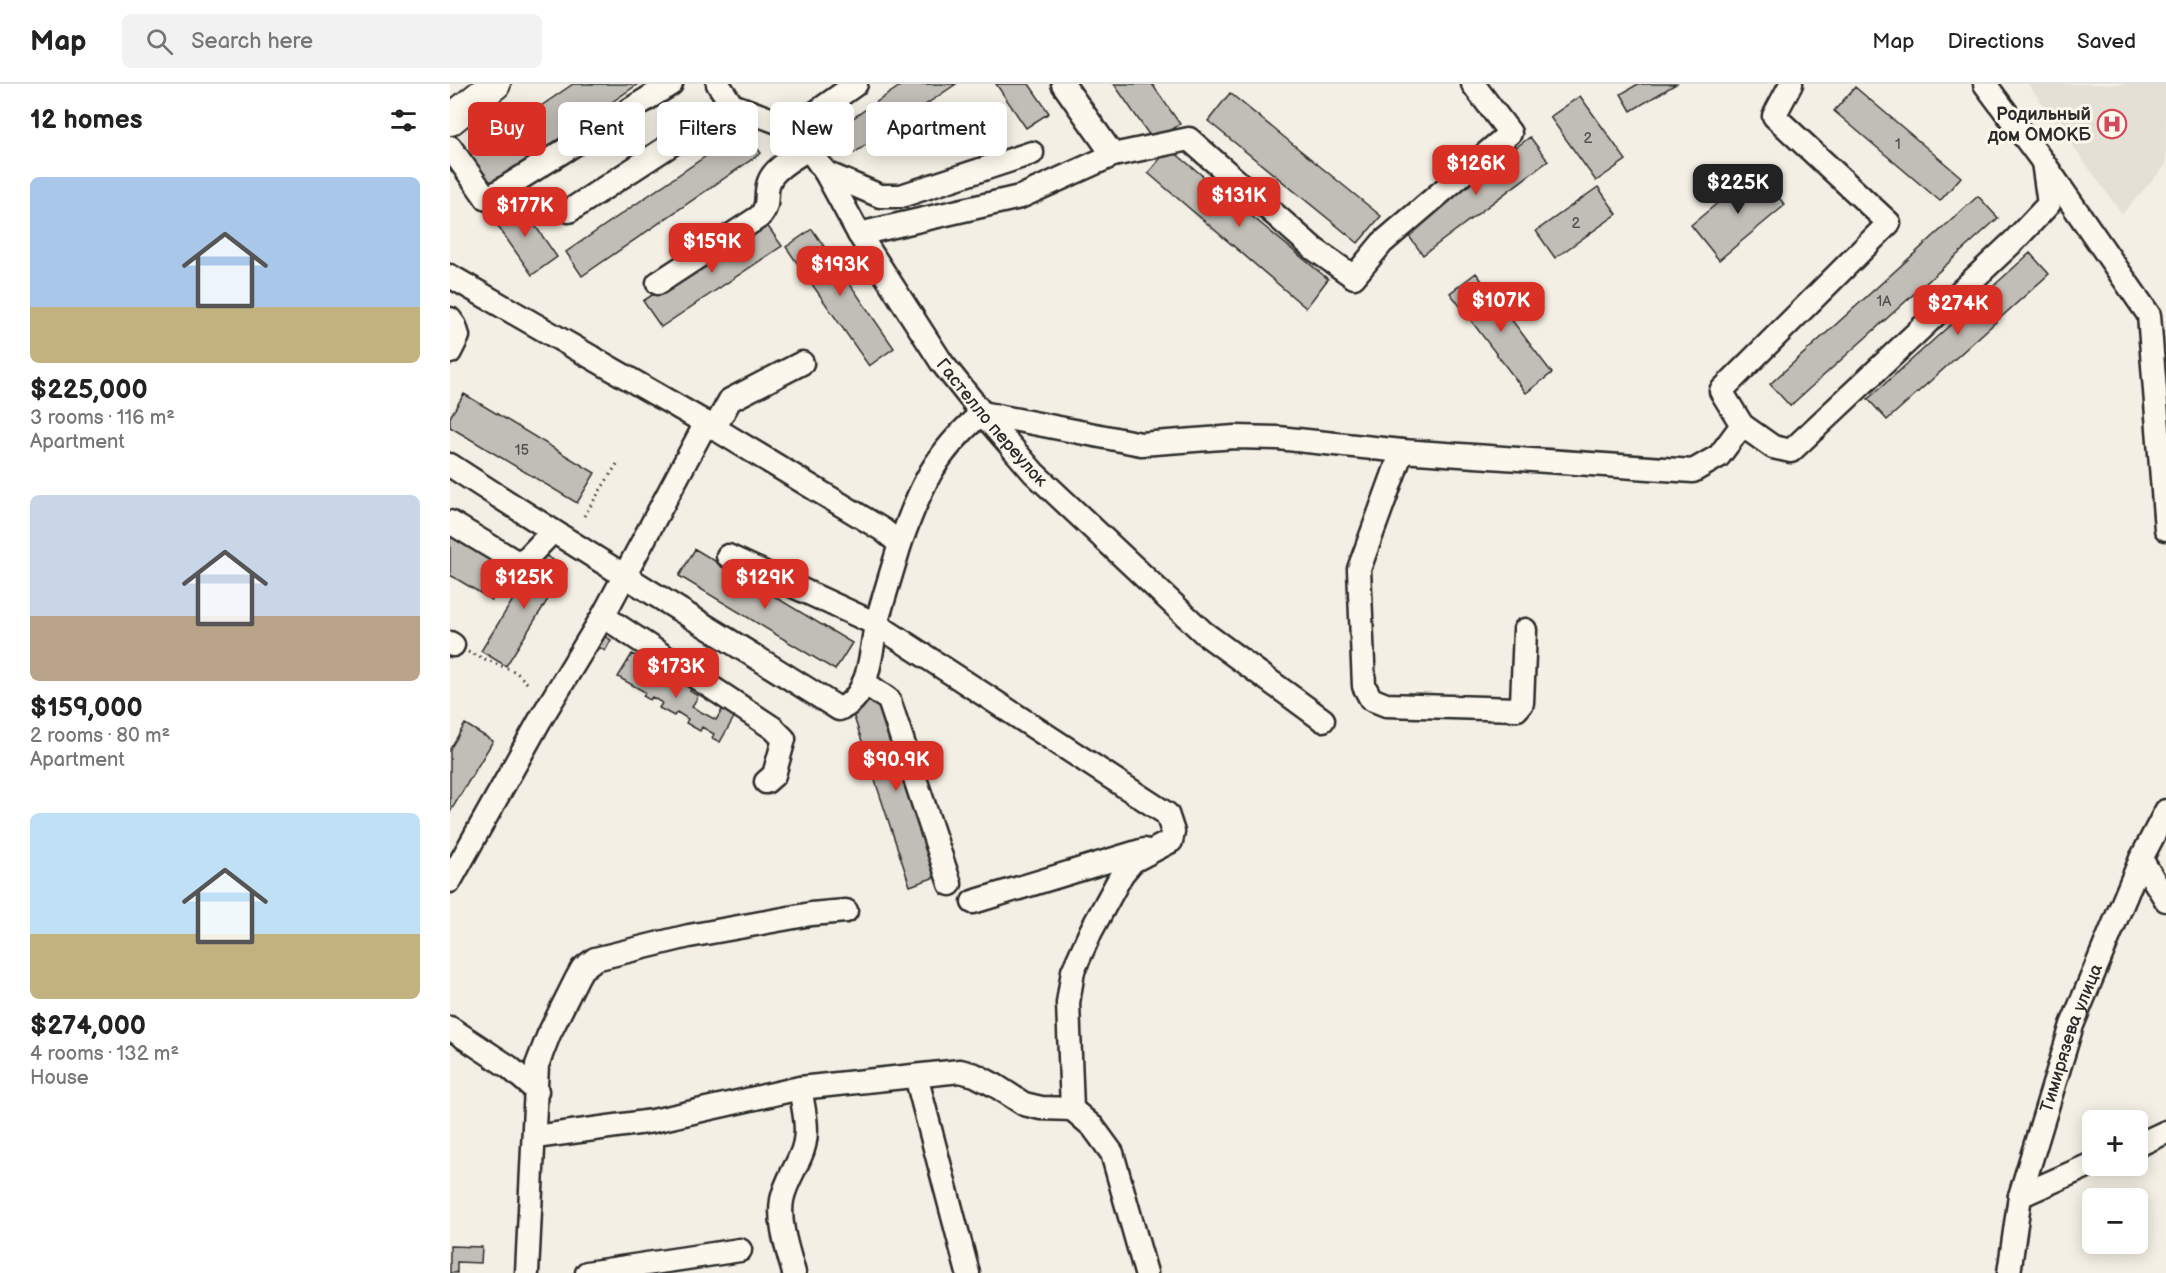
<!DOCTYPE html>
<meta charset="utf-8">
<style>
body{margin:0;font-family:"Balsamiq Sans",sans-serif;background:#f2f2f2;color:#222;height:100vh;display:flex;flex-direction:column;font-size:22px;white-space:nowrap}
*{box-sizing:border-box;margin:0}
p{font-size:20px;color:#767676}
.icon{flex:none;width:33px;height:33px;fill:none;stroke:currentColor;stroke-width:2;stroke-linecap:round;stroke-linejoin:round}
.map{position:relative;flex:1;overflow:hidden}
.drawer{display:flex;flex-direction:column;background:#fff;width:450px}
.drawer>*{flex:none}
.banner{position:absolute;left:18px;top:18px;width:570px;height:54px;display:flex;gap:12px}
.tools{position:absolute;left:1632px;top:1026px;display:grid;gap:12px}
.tools a{display:grid;place-items:center;width:66px;height:66px;border-radius:9px;background:#fff;box-shadow:0 3px 15px #0003;font-size:30px}
.price{position:absolute;translate:-50% -51px;padding:0 14px;border-radius:12px;background:#d93025;color:#fff;font-size:20px;line-height:39px;filter:drop-shadow(0 2px 3px #0008)}
.price::after{content:'';position:absolute;left:50%;top:36px;width:18px;height:14px;margin-left:-9px;background:inherit;clip-path:polygon(0 0,100% 0,50% 100%)}
.price.on{background:#222;color:#fff}
ul{padding:0;list-style:none}
li{display:grid;align-content:center;gap:12px;height:318px;padding:0 30px}
li span{display:grid;place-items:center;height:186px;border-radius:9px;color:#555}
li>.icon{margin-inline-start:auto}
span .icon{width:108px;height:108px;fill:#fffc;stroke-width:1}
li b{font-size:26px}
h2{display:flex;justify-content:space-between;align-items:center;height:72px;padding:0 30px;font-size:26px}
.tag{padding:0 21px;border-radius:9px;background:#fff;box-shadow:0 3px 15px #0003;font-size:21px;line-height:54px}
.tag.on{background:#d93025;color:#fff}
header{display:flex;align-items:center;gap:36px;box-sizing:border-box;height:84px;padding:0 30px;background:#fff;border-bottom:2px solid #e0e0e0}
header strong{font-size:28px}
nav{display:flex;gap:33px;margin-inline-start:auto;font-size:21px}
.search{width:420px;height:54px;background:#f2f2f2;display:flex;align-items:center;gap:15px;box-sizing:border-box;padding:0 21px;border-radius:9px;color:#767676;font-size:22px}
main{display:flex;flex:1;min-height:0}
.map>svg:first-child{display:block}
.built{fill:#e4e0d6}
.building{fill:#c0beb6;stroke:#2b2b2b;stroke-width:1.5}
.lines{fill:none;stroke-linecap:round;stroke-linejoin:round}
.minor-casing{stroke:#2b2b2b;stroke-width:27}
.major-casing{stroke:#2b2b2b;stroke-width:34}
.path{stroke:#2b2b2b;stroke-width:3;stroke-dasharray:1.5 4.5;stroke-linecap:butt}
.minor{stroke:#fbf7ec;stroke-width:22}
.major{stroke:#fbf7ec;stroke-width:30}
.labels{text-anchor:middle;stroke-width:6;stroke-linejoin:round;paint-order:stroke}
.number-label{font-size:15px;fill:#50504e}
.poi-label{font-size:18px;font-weight:bold;fill:#2b2b2b;stroke:#fbf7ec;text-anchor:end}
.street-label{font-size:18px;fill:#2b2b2b;stroke:#fbf7ec}
</style>
<header>
<strong>Map</strong>
<div class="search"><svg class="icon" aria-label="search" viewBox="0 0 24 24"><circle cx="10" cy="10" r="6"/><path d="M15 15l6 6"/></svg>Search here</div>
<nav><a>Map</a><a>Directions</a><a>Saved</a></nav>
</header>
<main>
<section class="drawer">
<h2>12 homes<svg class="icon" aria-label="filters" viewBox="0 0 24 24"><path d="M4 7h16M4 17h16"/><circle cx="9" cy="7" r="2"/><circle cx="15" cy="17" r="2"/></svg></h2>
<ul>
<li><span style="background:linear-gradient(#a9c7e8 70%,#c2b280 0)"><svg class="icon" aria-label="home" viewBox="0 0 24 24"><path d="M3 11l9-7 9 7M6 9v11h12V9"/></svg></span><div><b>$225,000</b><p>3 rooms · 116 m²</p><p>Apartment</p></div></li>
<li><span style="background:linear-gradient(#c9d6e8 65%,#b9a48a 0)"><svg class="icon" aria-label="home" viewBox="0 0 24 24"><path d="M3 11l9-7 9 7M6 9v11h12V9"/></svg></span><div><b>$159,000</b><p>2 rooms · 80 m²</p><p>Apartment</p></div></li>
<li><span style="background:linear-gradient(#bfe0f5 65%,#c2b280 0)"><svg class="icon" aria-label="home" viewBox="0 0 24 24"><path d="M3 11l9-7 9 7M6 9v11h12V9"/></svg></span><div><b>$274,000</b><p>4 rooms · 132 m²</p><p>House</p></div></li>
</ul>
</section>
<div class="map">
<svg width="1716" height="1189" viewBox="0 0 1716 1189">
<rect width="100%" height="100%" fill="#f3efe4"/>
<filter id="ink" filterUnits="userSpaceOnUse"><feTurbulence type="fractalNoise" baseFrequency=".0167" numOctaves="2"/><feDisplacementMap in="SourceGraphic" scale="12" xChannelSelector="R" yChannelSelector="G"/><feConvolveMatrix kernelMatrix="1 2 1 2 8 2 1 2 1" color-interpolation-filters="sRGB"/></filter>
<g filter="url(#ink)">
<path class="built" d="M1578 0H1716V81L1672 130Z"/>
<path class="building" d="M123 0H188L39 103 18 72Z
M453 0H506L404 69 387 45Z
M546 0H579L599 29 576 44Z
M664 0H702L730 40 704 58Z
M1188 0H1226L1181 27 1171 10Z
M1405 3 1511 93 1490 117 1384 27Z
M780 9 931 132 908 159 758 37Z
M1130 12 1176 76 1146 97 1100 33Z
M294 46 311 69 132 192 116 168Z
M1080 53 1098 77 973 171 955 147Z
M719 64 878 195 856 224 698 89Z
M1306 87 1335 121 1269 176 1241 141Z
M1148 103 1167 130 1105 174 1086 147Z
M1528 112 1548 134 1340 322 1320 300Z
M68 117 107 173 82 191 42 134Z
M314 137 332 162 211 243 193 217Z
M362 145 444 264 419 282 336 163Z
M1580 169 1599 190 1437 336 1418 315Z
M1026 189 1102 289 1076 309 1000 209Z
M14 310 145 389 127 419 0 343V333Z
M0 451 59 487 42 516 0 491Z
M245 465 402 559 385 586 229 492Z
M92 469 117 485 56 582 31 567Z
M145 546 161 556 155 567 139 557Z
M182 570 195 577 189 588 196 592 201 583 206 585 200 596 214 603 219 594 225 597 228 593 243 602 240 607 248 612 242 623 266 636 272 626 277 628 279 623 287 628 270 658 262 654 264 650 252 643 250 647 236 639 238 635 227 628 224 632 209 624 212 619 202 613 200 616 193 612 195 608 168 593Z
M432 613 491 791 460 802 401 624Z
M15 640 43 657 0 728V665Z
M0 1162 32 1163 31 1179 7 1178V1189H0Z"/>
<g class="lines">
<g class="minor-casing">
<g id="minor">
<path id="s1" d="M268 0 282 21 344 44 376 89 409 150 492 279 532 329 584 389 754 549 873 636"/>
<path d="M613 0 663 71"/>
<path d="M1341 0 1324 32 1439 139 1271 307 1292 341 1323 363 1341 367 1565 156 1599 120 1593 78"/>
<path d="M1535 0 1593 78 1699 231 1716 445"/>
<path d="M344 44 406 0"/>
<path d="M0 63 37 115 221 0"/>
<path d="M376 89 430 112H451L582 69"/>
<path d="M119 127 282 21"/>
<path d="M409 150 570 113 663 71 739 55 864 165 904 193 932 159 1060 49 1023 0"/>
<path d="M0 192 256 339"/>
<path d="M208 199 309 133C321 121 314 110 319 98 324 83 347 73 359 64"/>
<path d="M0 235 5 242 8 252 0 268"/>
<path d="M265 343 280 316 352 279"/>
<path d="M952 367 909 485 914 602 921 615 936 621 1067 625 1072 619 1075 546"/>
<path d="M0 381C128 465 259 543 389 625 420 615 421 567 426 540L278 472"/>
<path d="M0 438 68 479 78 473 102 448"/>
<path d="M450 460 426 540 717 730 723 748 721 757 683 777 672 790 641 847 623 887 618 919 622 1025 643 1043 662 1069 696 1189"/>
<path d="M153 532 323 644 334 655 324 691 316 698"/>
<path d="M0 559 3 561"/>
<path d="M414 598 439 616 500 800"/>
<path d="M1691 775 1716 816"/>
<path d="M0 797 90 636 153 532 256 339 433 446 450 460C471 402 484 370 532 329L691 360 785 353 828 354 952 367 1243 387 1269 372 1292 341"/>
<path d="M523 818 694 766"/>
<path d="M0 944 59 983 87 1007"/>
<path d="M466 992 518 1189"/>
<path d="M85 1053 203 1037 350 1004 510 987 525 991 546 1002 574 1020 591 1024 622 1025"/>
<path d="M1688 1061 1716 1048"/>
<path d="M1570 1112 1642 1080"/>
<path d="M77 1189 87 981 99 950 127 894 132 885 145 875 239 852 361 830 396 827"/>
<path d="M137 1189 290 1166"/>
<path d="M344 1189C338 1167 328 1139 332 1116 335 1100 344 1087 350 1073 361 1050 354 1028 350 1004"/>
<path id="s2" d="M1559 1189 1570 1112 1622 941 1691 775 1716 727"/>
</g>
</g>
<g class="major-casing">
<path id="major" d="M0 36 45 0"/>
</g>
<path class="path" d="M134 432 167 380
M18 568 66 588 77 599"/>
<use href="#minor" class="minor"/>
<use href="#major" class="major"/>
</g>
</g>
<defs>
<g id="hospital-ring" transform="scale(1.5)"><circle r="9.5" fill="#fbf7ec" stroke="#d1495b" stroke-width="1.5"/><path d="M-5-5h3v3.5h4V-5h3V5h-3V1.5h-4V5h-3Z" fill="#d1495b"/></g>
</defs>
<g fill-rule="evenodd">
<use href="#hospital-ring" x="1662" y="40"/>
</g>
<g class="labels">
<g class="number-label">
<text x="1138" y="59">2</text>
<text x="1448" y="65">1</text>
<text x="1126" y="144">2</text>
<text x="1434" y="222">1А</text>
<text x="72" y="371">15</text>
</g>
<g class="poi-label">
<text x="1641" y="36">Родильный<tspan x="1641" dy="21">дом ОМОКБ</tspan></text>
</g>
<g class="street-label">
<text dy="6" stroke="none"><textPath href="#s1" startOffset="447">Гастелло переулок</textPath></text>
<text dy="6" stroke="none"><textPath href="#s2" startOffset="244">Тимирязева улица</textPath></text>
</g>
</g>
</svg>
<div class="tools">
<a>+</a>
<a>−</a>
</div>
<b class="price" style="left:1026px;top:112px">$126K</b>
<b class="price on" style="left:1288px;top:131px">$225K</b>
<b class="price" style="left:789px;top:144px">$131K</b>
<b class="price" style="left:75px;top:154px">$177K</b>
<b class="price" style="left:262px;top:190px">$159K</b>
<b class="price" style="left:390px;top:213px">$193K</b>
<b class="price" style="left:1051px;top:249px">$107K</b>
<b class="price" style="left:1508px;top:252px">$274K</b>
<b class="price" style="left:74px;top:526px">$125K</b>
<b class="price" style="left:315px;top:526px">$129K</b>
<b class="price" style="left:226px;top:615px">$173K</b>
<b class="price" style="left:446px;top:708px">$90.9K</b>
<div class="banner">
<a class="tag on">Buy</a>
<a class="tag">Rent</a>
<a class="tag">Filters</a>
<a class="tag">New</a>
<a class="tag">Apartment</a>
</div>
</div>
</main>
